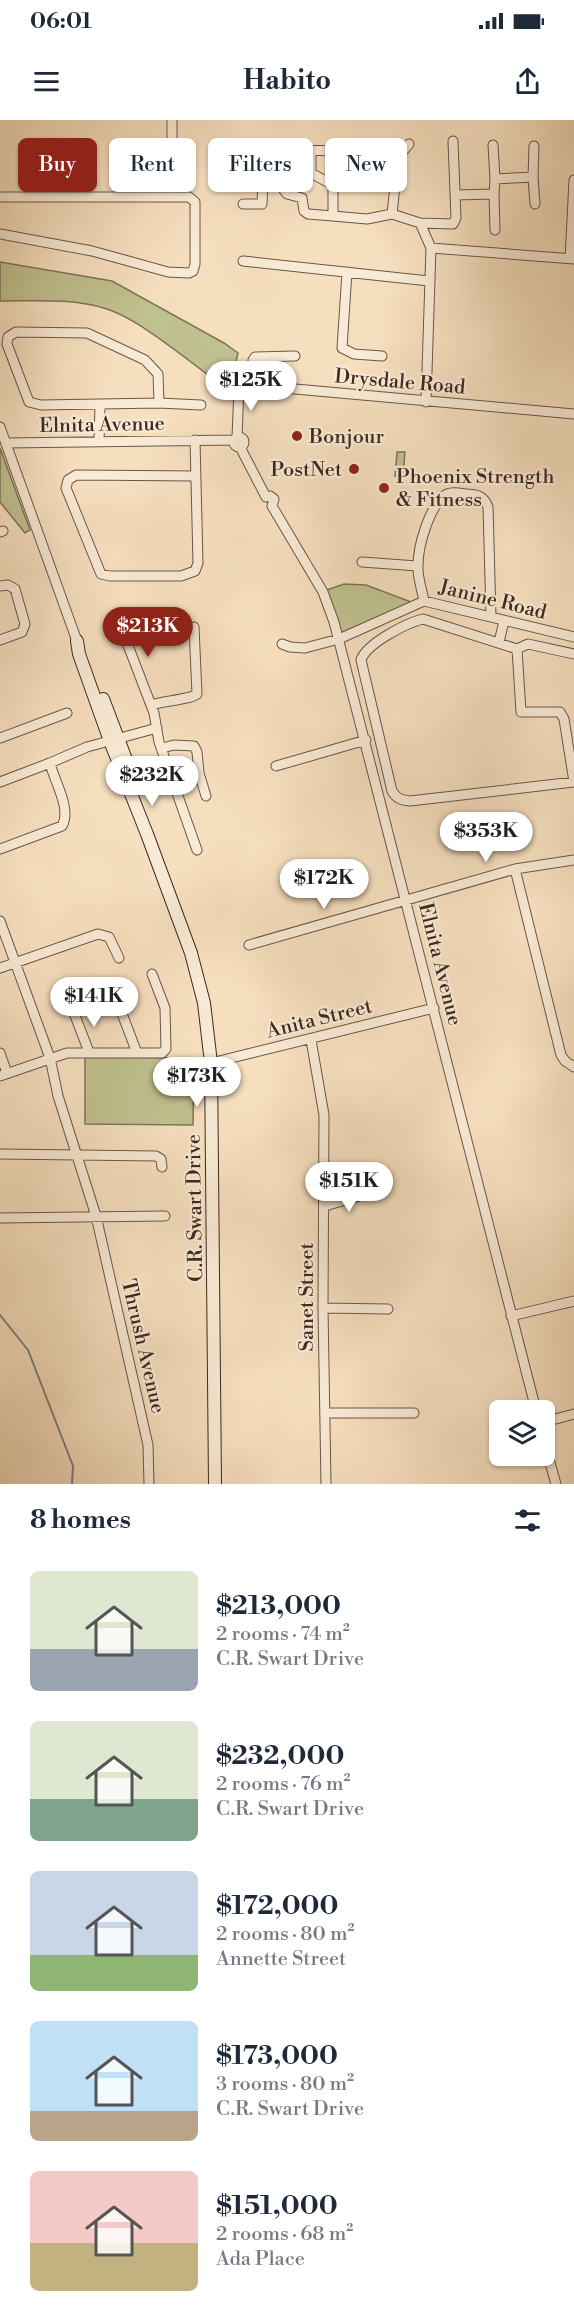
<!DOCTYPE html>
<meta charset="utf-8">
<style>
body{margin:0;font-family:"Libre Bodoni",serif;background:#f2f2f3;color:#1f2937;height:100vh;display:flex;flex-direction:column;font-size:22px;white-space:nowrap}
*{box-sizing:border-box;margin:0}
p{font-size:20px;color:#747a83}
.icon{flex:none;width:33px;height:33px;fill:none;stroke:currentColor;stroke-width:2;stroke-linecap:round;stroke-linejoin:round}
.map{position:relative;height:1364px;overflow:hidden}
.panel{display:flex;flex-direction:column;background:#fff;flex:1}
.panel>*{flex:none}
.top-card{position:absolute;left:18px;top:18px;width:538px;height:54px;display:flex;gap:12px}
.controls{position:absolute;left:489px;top:1280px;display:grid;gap:12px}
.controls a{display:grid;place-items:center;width:66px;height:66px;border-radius:9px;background:#fff;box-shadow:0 2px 4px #0004;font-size:30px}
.price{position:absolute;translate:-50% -51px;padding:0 14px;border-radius:21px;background:#fff;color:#222;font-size:20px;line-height:39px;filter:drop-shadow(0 2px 3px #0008)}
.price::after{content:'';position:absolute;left:50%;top:36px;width:18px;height:14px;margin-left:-9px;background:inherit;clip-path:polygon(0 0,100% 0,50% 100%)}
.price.current{background:#8f2418;color:#fff}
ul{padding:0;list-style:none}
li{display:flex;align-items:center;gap:18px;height:150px;padding:0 30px}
li span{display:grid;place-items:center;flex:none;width:168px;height:120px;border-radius:9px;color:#555}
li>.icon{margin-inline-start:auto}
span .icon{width:72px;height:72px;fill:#fffc;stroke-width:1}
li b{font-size:26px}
h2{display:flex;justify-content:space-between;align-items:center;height:72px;padding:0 30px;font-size:26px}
.pill{padding:0 21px;border-radius:9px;background:#fff;box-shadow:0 2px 4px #0004;font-size:21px;line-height:54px}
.pill.current{background:#8f2418;color:#fff}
.status{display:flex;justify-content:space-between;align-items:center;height:42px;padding:0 30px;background:#fff;direction:ltr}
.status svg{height:16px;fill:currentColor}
header{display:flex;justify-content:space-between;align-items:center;height:78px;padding:0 30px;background:#fff;font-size:27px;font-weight:800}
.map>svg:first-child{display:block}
.green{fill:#c0c190;stroke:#7e7558;stroke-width:1.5}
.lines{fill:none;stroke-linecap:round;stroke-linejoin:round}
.stream{stroke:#7b7f7f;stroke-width:2}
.street-casing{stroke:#6b5648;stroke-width:11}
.secondary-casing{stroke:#3d2921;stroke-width:14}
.street{stroke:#f9ead5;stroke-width:9}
.secondary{stroke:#f9ead5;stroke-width:12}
.poi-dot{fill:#8f2418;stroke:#f9ead5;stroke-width:2}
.labels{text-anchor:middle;stroke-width:4.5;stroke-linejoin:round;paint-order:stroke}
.street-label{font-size:20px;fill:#3d2921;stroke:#f9ead5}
.poi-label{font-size:20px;fill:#3d2921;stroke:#f9ead5;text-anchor:start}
</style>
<div class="status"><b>06:01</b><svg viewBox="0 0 49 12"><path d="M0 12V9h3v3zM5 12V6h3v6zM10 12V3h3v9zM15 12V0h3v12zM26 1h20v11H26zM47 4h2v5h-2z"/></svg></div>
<header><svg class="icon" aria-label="menu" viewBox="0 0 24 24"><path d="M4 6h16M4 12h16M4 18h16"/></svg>Habito<svg class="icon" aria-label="share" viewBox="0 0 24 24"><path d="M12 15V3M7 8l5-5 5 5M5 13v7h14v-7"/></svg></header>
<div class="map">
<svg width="574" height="1364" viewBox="0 0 574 1364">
<rect width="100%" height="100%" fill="#f6dfbf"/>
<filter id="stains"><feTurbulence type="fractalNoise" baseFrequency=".00333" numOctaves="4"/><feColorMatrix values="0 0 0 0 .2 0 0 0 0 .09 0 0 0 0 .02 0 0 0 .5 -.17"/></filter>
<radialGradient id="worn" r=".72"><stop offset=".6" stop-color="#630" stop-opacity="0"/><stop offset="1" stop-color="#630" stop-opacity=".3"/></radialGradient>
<path class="green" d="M0 142 112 161 224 223 238 233 231 262 219 263C190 242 139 199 107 189 73 178 35 181 0 181Z
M0 328 30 410 25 413 0 382Z
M397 332H405L403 356H395Z
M344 464 366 465 414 483 340 517 324 471Z
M85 937 194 938 193 1005 85 1004Z"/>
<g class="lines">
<path class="stream" d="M0 1195 28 1230 73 1346 72 1364"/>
<g class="street-casing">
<path id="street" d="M172 0V44
M375 24 382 31 398 37
M493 25 495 59
M240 28 336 31
M278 29V62L287 74 302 78 304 91 308 94 333 96
M311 30V53L333 65V96L367 99 392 94 420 103 453 104 456 98 453 21
M533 57 535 84
M242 59 267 61
M333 65H349
M494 74 495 110
M455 75 494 74 495 59 533 57 534 26
M0 77H189L195 82V144L193 151 189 153 168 152 92 131 0 114
M243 84H262L263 60
M392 94 398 37 409 24
M420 103 431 128 426 282
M431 128 574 139
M570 139 574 60
M243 141 429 161
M347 152 342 228 354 234 382 236
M16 212 87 213 145 240 158 254 159 283 41 285 29 282 7 224 8 217Z
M259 266 253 240 255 237 295 236
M159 283 201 285
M0 307 77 521
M234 322a5 5 0 1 1 10 0a5 5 0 1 1-10 0Z
M237 318 239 266 295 269 574 294
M195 320 198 443 195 451 181 456H110L101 454 66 368 68 360 76 355 196 356
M99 321 100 285
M6 323 235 320
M240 327 266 377
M266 377 270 376 274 379 272 386 323 472 334 502 536 1290
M0 412 3 411
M362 442 417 446
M0 466 8 465 15 469 25 504 22 512 0 520
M424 481C422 470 417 456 418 445 418 426 429 388 444 376 450 371 459 373 466 374 477 374 484 376 488 387L491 497
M423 499 517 529 521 592H560L564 599 574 662 410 681C401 680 397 679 392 671L361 540C366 524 406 503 423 499Z
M119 502 154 593 159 622 197 730
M499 522 504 501
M282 524 290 527 305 528 339 519 424 481 574 517
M517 529 528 524 574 534
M151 585C163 581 192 579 197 574L194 507
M0 618 67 593
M162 628 174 625 194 626 197 632 199 653 206 676
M276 646 366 620
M0 662 50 643
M0 729 62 706C72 689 54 661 50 643L87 627 157 608
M515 749 561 935 565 941 574 947
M0 801 50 938 58 976 96 1096 148 1325 149 1364
M249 825 515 749 574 740
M0 848 98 814 109 817 119 838
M113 870 137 933
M74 893 89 932
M311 920 324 995 323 1188 326 1364
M0 933 7 953
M211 943 434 888
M0 956 67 933H162L166 929 165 888 152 854
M0 1034 156 1036 161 1039 162 1047
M325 1086 366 1074
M0 1098 165 1096
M323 1188 388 1189
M511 1196 574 1181
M325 1293H414
M544 1302 574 1294
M544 1322 556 1364"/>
</g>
<g class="secondary-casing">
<path id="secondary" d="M77 521 79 534 110 621 147 714 191 833 204 883 211 943 215 1364
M103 579 133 658"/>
</g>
<use href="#street" class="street"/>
<use href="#secondary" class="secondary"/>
</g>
<g class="poi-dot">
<circle cx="297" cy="316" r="6"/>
<circle cx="354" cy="349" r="6"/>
<circle cx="384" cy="368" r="6"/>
</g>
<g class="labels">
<g class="street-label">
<text transform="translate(400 261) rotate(5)" y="7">Drysdale Road</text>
<text transform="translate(102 304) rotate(-1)" y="7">Elnita Avenue</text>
<text transform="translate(493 479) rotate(14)" y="7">Janine Road</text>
<text transform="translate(441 844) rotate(76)" y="7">Elnita Avenue</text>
<text transform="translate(319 898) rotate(-14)" y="7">Anita Street</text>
<text transform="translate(194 1088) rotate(-91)" y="7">C.R. Swart Drive</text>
<text transform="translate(306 1177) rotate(-90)" y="7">Sanet Street</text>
<text transform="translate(144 1226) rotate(77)" y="7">Thrush Avenue</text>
</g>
<g class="poi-label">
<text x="309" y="323">Bonjour</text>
<text x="342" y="356" text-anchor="end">PostNet</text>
<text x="396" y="363">Phoenix Strength<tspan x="396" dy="23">&amp; Fitness</tspan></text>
</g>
</g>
<rect width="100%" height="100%" filter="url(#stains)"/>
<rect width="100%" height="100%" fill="url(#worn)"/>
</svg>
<div class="controls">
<a><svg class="icon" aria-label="layers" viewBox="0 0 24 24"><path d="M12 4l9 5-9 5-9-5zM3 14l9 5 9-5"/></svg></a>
</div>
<b class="price" style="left:251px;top:292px">$125K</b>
<b class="price current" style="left:148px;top:538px">$213K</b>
<b class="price" style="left:152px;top:687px">$232K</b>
<b class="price" style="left:486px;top:743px">$353K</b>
<b class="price" style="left:324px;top:790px">$172K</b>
<b class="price" style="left:94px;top:908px">$141K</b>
<b class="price" style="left:197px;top:988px">$173K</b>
<b class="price" style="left:349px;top:1093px">$151K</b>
<div class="top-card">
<a class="pill current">Buy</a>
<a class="pill">Rent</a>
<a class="pill">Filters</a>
<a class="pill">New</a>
</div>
</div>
<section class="panel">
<h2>8 homes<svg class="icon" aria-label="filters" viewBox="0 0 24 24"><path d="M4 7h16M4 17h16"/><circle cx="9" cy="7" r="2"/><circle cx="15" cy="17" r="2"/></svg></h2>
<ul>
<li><span style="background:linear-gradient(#dfe7d0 65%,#9aa5b1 0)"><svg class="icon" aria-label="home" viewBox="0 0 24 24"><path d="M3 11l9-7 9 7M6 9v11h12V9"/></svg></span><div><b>$213,000</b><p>2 rooms · 74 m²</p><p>C.R. Swart Drive</p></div></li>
<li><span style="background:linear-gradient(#dfe7d0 65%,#7fa58c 0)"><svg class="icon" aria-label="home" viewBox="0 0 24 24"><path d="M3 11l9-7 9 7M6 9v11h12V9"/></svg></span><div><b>$232,000</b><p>2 rooms · 76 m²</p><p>C.R. Swart Drive</p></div></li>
<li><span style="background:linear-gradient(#c9d6e8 70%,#8fb573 0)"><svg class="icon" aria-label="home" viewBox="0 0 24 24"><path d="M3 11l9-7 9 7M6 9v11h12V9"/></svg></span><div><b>$172,000</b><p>2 rooms · 80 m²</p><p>Annette Street</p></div></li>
<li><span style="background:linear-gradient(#bfe0f5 75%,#b9a48a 0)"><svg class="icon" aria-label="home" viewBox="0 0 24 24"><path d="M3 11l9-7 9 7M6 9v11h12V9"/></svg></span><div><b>$173,000</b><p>3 rooms · 80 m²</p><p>C.R. Swart Drive</p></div></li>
<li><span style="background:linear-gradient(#f6c9c9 60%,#c2b280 0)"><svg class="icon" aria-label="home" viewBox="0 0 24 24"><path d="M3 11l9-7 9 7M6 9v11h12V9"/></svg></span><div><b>$151,000</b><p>2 rooms · 68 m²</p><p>Ada Place</p></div></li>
</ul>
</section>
